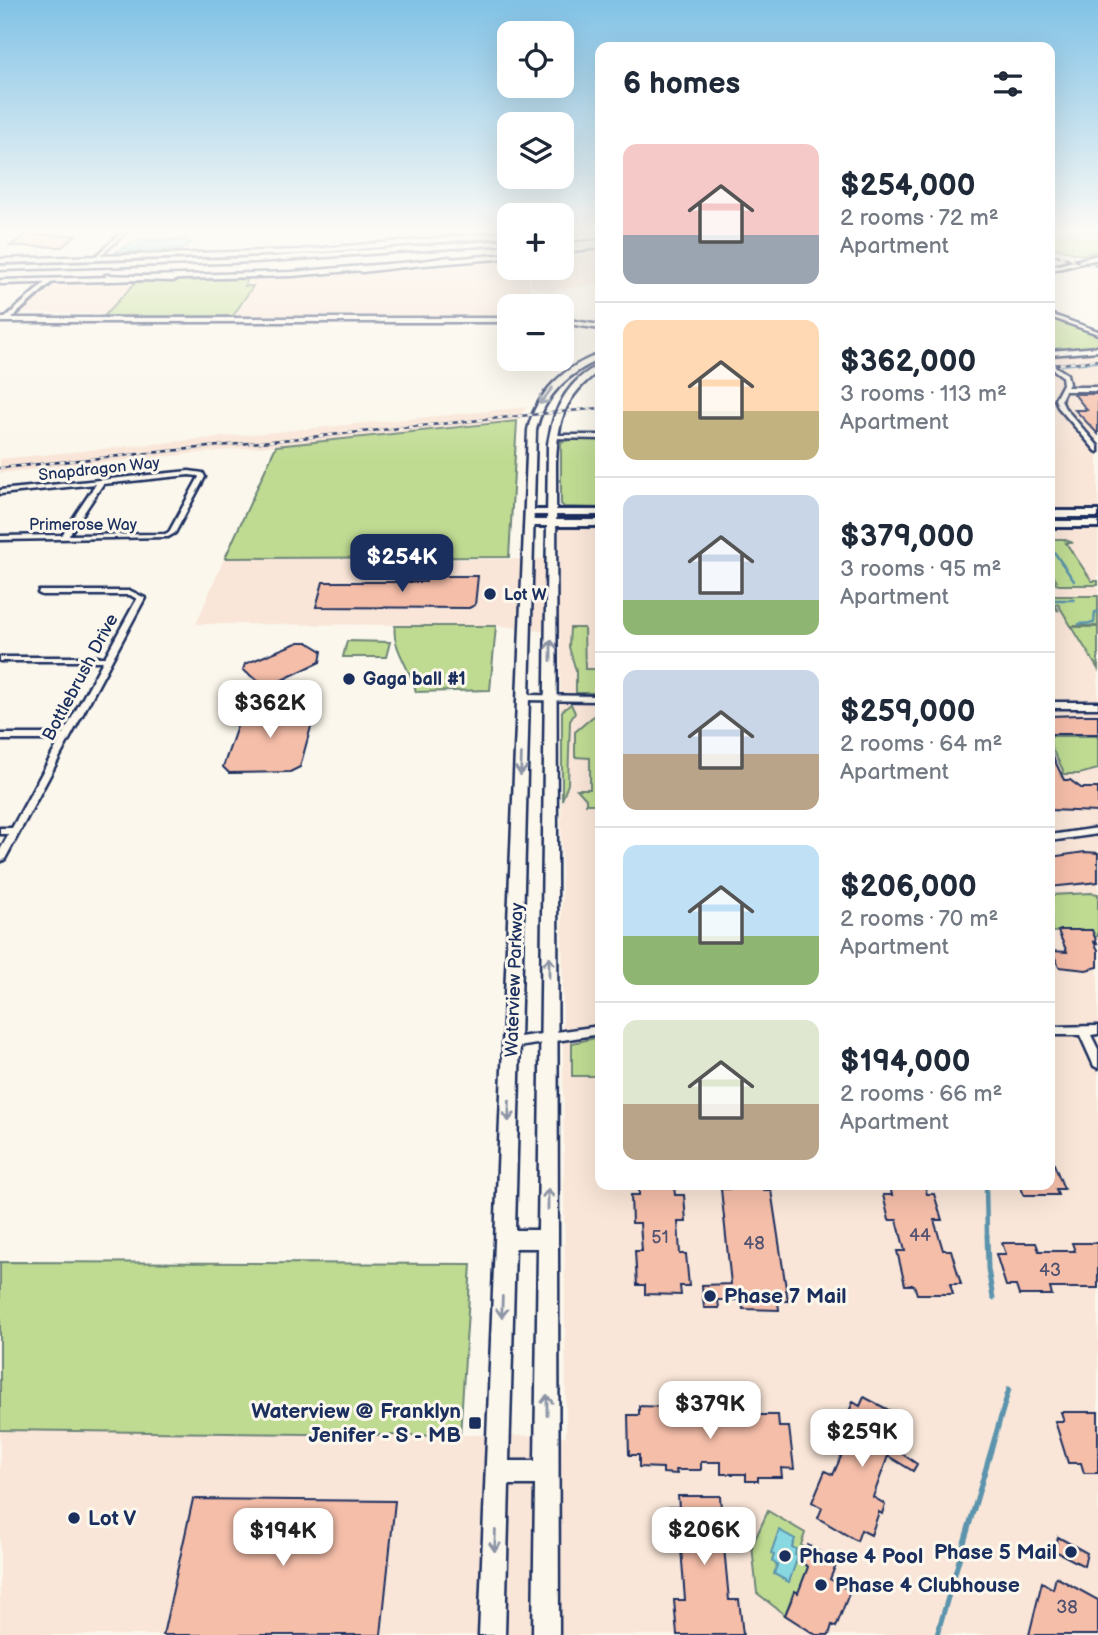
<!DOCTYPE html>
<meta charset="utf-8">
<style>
body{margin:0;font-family:"Balsamiq Sans",sans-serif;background:#f6f6f7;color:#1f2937;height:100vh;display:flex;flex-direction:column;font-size:26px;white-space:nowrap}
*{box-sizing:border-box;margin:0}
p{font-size:23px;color:#747a83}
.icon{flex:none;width:38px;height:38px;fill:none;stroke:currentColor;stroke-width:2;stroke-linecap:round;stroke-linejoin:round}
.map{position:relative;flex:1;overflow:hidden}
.sheet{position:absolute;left:595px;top:42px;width:460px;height:1148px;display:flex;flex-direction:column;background:#fff;border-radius:14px;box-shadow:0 7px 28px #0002}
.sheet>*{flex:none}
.controls{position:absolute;left:497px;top:21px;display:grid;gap:14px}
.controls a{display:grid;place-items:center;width:77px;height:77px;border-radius:14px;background:#fff;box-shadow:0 7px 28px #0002;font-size:35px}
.price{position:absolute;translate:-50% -60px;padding:0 16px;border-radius:14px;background:#fff;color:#222;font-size:23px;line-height:46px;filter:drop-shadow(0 2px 4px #0008)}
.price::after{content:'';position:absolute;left:50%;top:42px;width:21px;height:16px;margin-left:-10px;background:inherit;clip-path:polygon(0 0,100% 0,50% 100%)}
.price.selected{background:#1b2f5e;color:#fff}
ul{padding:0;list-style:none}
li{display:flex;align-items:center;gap:21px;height:175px;padding:0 28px}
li+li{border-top:2px solid #e0e1e3}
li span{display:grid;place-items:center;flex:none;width:196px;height:140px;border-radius:14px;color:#555}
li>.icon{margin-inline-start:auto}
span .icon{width:84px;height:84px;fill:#fffc;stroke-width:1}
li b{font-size:30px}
h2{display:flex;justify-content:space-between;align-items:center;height:84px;padding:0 28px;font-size:30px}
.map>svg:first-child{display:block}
.built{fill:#f9e6d8}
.green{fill:#bfdb92;stroke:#6d8578;stroke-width:2}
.water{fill:#88d8e2;stroke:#5c94ad;stroke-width:2}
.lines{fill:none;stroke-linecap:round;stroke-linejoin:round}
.stream-far3{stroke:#5c94ad;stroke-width:2}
.stream-far2{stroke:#5c94ad;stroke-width:2.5}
.stream-far1{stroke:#5c94ad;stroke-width:4.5}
.stream{stroke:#5c94ad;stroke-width:5}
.building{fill:#f5bea9;stroke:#1b2f5e;stroke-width:2}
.minor-casing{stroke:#1b2f5e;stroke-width:5}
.tertiary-casing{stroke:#1b2f5e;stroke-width:6}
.secondary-casing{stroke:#1b2f5e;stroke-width:5}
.motorway-casing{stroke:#1b2f5e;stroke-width:5}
.minor{fill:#fbf7ec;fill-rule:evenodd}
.tertiary{fill:#fbf7ec;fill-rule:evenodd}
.secondary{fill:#fbf7ec;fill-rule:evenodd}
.motorway{fill:#fbf7ec;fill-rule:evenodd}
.rail-casing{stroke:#1b2f5e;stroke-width:2.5}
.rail{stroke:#fbf7ec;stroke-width:2;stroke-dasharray:5;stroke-linecap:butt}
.oneway{stroke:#8b93a5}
.poi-dot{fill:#1b2f5e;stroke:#fbf7ec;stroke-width:2.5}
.labels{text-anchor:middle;stroke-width:6;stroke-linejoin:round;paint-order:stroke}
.far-street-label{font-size:16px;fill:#1b2f5e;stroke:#fbf7ec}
.far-poi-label{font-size:16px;font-weight:bold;fill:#1b2f5e;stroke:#fbf7ec;text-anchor:start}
.street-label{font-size:18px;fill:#1b2f5e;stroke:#fbf7ec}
.poi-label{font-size:18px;font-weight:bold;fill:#1b2f5e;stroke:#fbf7ec;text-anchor:start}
.near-number-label{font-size:18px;fill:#525371}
.near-poi-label{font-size:21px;font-weight:bold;fill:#1b2f5e;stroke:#fbf7ec;text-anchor:start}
</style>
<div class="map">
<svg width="1098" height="1635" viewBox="0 0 1098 1635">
<rect width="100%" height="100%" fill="#fbf7ec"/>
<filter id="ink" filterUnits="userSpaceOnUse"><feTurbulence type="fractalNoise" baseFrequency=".0143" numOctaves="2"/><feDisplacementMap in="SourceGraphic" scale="14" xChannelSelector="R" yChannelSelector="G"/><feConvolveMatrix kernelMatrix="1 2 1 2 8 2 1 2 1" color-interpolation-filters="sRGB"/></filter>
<g filter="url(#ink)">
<path class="built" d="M600 253V283L551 291 530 286 531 268H562V257Z
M509 260V268H529V306H509V315L233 316 253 287 245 286 247 280 418 269Z
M135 283 106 314 19 313 50 285Z
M1098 351V1635H0V1430L566 1436 560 634 496 625 196 624 224 559H560L559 527H600V1185H1050V356Z
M527 407 517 421 0 473V459Z"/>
<path class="green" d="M1050 232H1098V251L1082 255 1050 247Z
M242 279 247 280 245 286H253L233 316H104L136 282Z
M1050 318 1098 335V347L1050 352Z
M517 421 509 557 225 558 276 446Z
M569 440H600V508L564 507 561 504V442Z
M1050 539H1063L1073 543H1066L1092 581H1098V585H1059L1050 582 1057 581 1050 571Z
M1050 596H1098V626H1071L1058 604 1055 605 1059 611 1050 606Z
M395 626H496L490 690 416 692C411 669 391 647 395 626Z
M1072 627H1098V669Z
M570 628H584L585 669H600V693H576V671L569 647Z
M347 641 390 642 386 657H343Z
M571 704 575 713 570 721 568 784 562 800V711Z
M596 714H600V804H586V799L577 789H590V758L575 757V732Z
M1050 736H1098V769L1079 774H1062L1063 770 1051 747Z
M1092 893 1098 894V936L1094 937 1091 930 1052 932 1050 895Z
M600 1037 598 1076H572V1043Z
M0 1262 471 1264 460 1436 0 1430Z
M768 1511 805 1533 801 1545 806 1549 801 1562 808 1567 798 1593 794 1591 785 1615 757 1593 752 1546Z"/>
<path class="water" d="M185 239 192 243 181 250 114 253 137 240Z
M779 1530 795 1539 792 1547 796 1549 795 1555 798 1556 789 1582 774 1574 777 1565 772 1561 774 1555 771 1553Z"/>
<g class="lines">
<path class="stream-far3" d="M1062 365 1098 362"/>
<path class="stream-far2" d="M1050 546 1074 581
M1050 600H1074
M1079 624 1094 623 1095 612H1098"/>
<path class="stream-far1" d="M986 1185 987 1236"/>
<path class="stream" d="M987 1235 988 1269 993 1298
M937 1635 1009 1389"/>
</g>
<path class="building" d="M26 235H76L62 247 10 246Z
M1074 394H1098V434L1075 410H1087Z
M427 576H478L475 605 469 608 316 607 323 582H426Z
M299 642H307L322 651 320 662 280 681H258L243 670 245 664Z
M252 707 308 708 315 712 300 767 290 772 229 773 223 767 242 712Z
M1081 715H1098V734H1050V716Z
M1050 751 1064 780H1070L1081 788H1098V812L1050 810Z
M1085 852 1098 853V882L1050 887V857Z
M1061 930H1092L1097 943 1094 942 1098 950V967L1086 970 1059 967 1052 951 1067 952 1058 931Z
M1050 1154 1064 1189H1056L1058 1195H1024L1020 1185H1050Z
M729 1185H763L764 1190H771L788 1301H778L779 1310 743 1309 742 1300H718L719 1308H704L702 1285 731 1284 721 1189H729Z
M639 1186H674L675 1195H684L686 1222H678L680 1254H686L689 1286H680L681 1295 645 1294V1285H637L635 1251H642L640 1223H632L631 1195H639Z
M890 1187H925L927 1194H934L942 1220H934L943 1250H951L961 1284H950L953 1294H917L914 1285H905L897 1251H905L897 1220H889L883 1195H892Z
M1002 1243H1036L1039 1251H1075L1072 1243H1098V1288H1050L1052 1295H1019L1016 1286H1006L996 1254H1006Z
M864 1397 902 1417 899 1426 909 1432 901 1453 917 1464 913 1471 888 1456 873 1497 885 1504 882 1514 879 1512 871 1535 861 1530 857 1541 818 1518 822 1508 812 1502 825 1471 833 1475 850 1436 841 1431 853 1402 860 1406Z
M666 1403 679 1404V1409H699V1412L742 1413V1410H757V1415H778L779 1427H789L794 1469 781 1468 782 1477H758V1481H746V1474H721V1462H701V1470H676L677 1474 663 1473V1468L639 1467V1455H629L628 1415H639V1406L666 1407Z
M1061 1412H1098V1473H1084L1081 1463H1068L1055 1421H1064Z
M678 1496H720L721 1509H731L735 1547H724L729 1600H739L743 1635H677L674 1600H685L681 1548H672L669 1507H679Z
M193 1499 395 1501 381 1635H163Z
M1058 1537 1087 1553 1084 1566 1055 1551Z
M808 1545 837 1562 830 1579 850 1591 836 1627 832 1625 829 1635H816L785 1615 795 1591 798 1593 808 1567 801 1562Z
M1056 1577 1098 1600V1635H1029L1042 1582 1053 1589Z"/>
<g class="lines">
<g class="minor-casing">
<path id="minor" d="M122 232H126L96 260H94V258Z
M1050 314 1098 331V334L1050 317Z
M1098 347V351L1050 355V351Z
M1050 363 1067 374 1069 384 1067 387H1098V391H1065L1061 399 1064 407 1098 446V452L1096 451 1058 407 1055 399 1063 384 1062 376 1050 367Z
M554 435H600V439L552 438 551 437Z
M189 471 203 473 205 477 175 533 168 537 0 540V536L62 535 96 484 0 494V490ZM189 475 198 476 199 477 169 532 165 534 69 535 103 484Z
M39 591H131L145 598 5 859 0 862V850L9 834H0V828H12L60 740H0V734H63L103 661H0V657H105L137 599 130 595H42L38 593Z
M524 695 600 696V701L521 700 520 698 521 696Z
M1050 702H1098V708H1050Z
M1098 828V834L1050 841V835Z
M600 1026V1034L512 1048 508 1046 506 1043 508 1040 512 1038Z
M1098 1026V1034L1091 1035 1098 1049V1068L1094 1066 1080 1035H1050V1027Z"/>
</g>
<g class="tertiary-casing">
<path id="tertiary" d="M47 281 52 282 8 321H4V319Z
M530 510H600V515H527V511Z
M1050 511H1098V517H1050Z
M600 520V526H530L526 523 530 520Z
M1050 521H1098V527H1050Z"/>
</g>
<g class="secondary-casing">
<path id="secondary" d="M509 232V236L299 254 0 263V259L299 250Z
M600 244V248L562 252V248Z
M509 254V258L291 276 0 284V280L291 272Z
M1098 255V259L1050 271V267Z
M0 318H509V322H0Z
M562 319 600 325V329L562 323Z
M600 354V359C568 374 544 395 536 430L515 1230H538L548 444C553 410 568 379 600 365V370C564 397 558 419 556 462L559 1635H533L535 1485H509L505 1635H479L528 430C536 393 565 366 600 354ZM515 1248H538L535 1461H509Z"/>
</g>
<g class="motorway-casing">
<path id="motorway" d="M562 232H576L562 235Z
M509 240V244L256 262 0 270V266L256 258Z
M600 240V244L562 248V244Z
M450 257 453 261 362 272 358 270Z
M105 275 173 277 177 279 173 281 108 279Z"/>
</g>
<use href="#minor" class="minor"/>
<use href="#tertiary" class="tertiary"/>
<use href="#secondary" class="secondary"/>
<use href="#motorway" class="motorway"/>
<g class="rail-casing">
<path id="rail" d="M1050 254 1098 266
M1050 365 1098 360
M0 468 600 408"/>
</g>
<use href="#rail" class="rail"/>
</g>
<defs><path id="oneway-shaft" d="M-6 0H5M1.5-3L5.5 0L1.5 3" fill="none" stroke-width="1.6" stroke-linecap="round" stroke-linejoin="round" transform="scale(1.75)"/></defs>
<g class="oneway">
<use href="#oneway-shaft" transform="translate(546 396) rotate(128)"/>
<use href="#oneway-shaft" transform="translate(551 650) rotate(-90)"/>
<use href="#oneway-shaft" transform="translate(521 765) rotate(92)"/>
<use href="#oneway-shaft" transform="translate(549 967) rotate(-90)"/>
<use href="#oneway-shaft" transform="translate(509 1111) rotate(92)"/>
<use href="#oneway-shaft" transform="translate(548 1199) rotate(-90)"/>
<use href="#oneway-shaft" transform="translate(502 1307) rotate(92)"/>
<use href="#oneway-shaft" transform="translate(547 1405) rotate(-90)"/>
<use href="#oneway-shaft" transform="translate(495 1541) rotate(92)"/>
</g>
</g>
<linearGradient id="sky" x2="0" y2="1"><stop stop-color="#81c2e6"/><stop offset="0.5" stop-color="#fdfbf6"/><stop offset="1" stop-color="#fdfbf6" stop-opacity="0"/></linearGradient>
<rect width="1098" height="461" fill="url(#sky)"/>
<g class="poi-dot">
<circle cx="490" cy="594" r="7"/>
<circle cx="349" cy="679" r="7"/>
<circle cx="710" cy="1296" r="7"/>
<rect x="468" y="1416" width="14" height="14" rx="3.5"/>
<circle cx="74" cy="1518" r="7"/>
<circle cx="1071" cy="1552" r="7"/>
<circle cx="785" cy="1556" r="7"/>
<circle cx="821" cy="1585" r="7"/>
</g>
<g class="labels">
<g class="far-street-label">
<text transform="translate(99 468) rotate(-6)" y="6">Snapdragon Way</text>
<text x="83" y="530">Primerose Way</text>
</g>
<g class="far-poi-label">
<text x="504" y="600">Lot W</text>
</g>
<g class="street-label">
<text transform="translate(80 677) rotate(-62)" y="6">Bottlebrush Drive</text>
<text transform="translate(514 980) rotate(-88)" y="6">Waterview Parkway</text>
</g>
<g class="poi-label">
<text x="363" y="685">Gaga ball #1</text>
</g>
<g class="near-number-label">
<text x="920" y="1241">44</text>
<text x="660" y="1243">51</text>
<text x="754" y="1249">48</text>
<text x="1050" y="1276">43</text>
<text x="1067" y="1613">38</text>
</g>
<g class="near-poi-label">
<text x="724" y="1303">Phase 7 Mail</text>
<text x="461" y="1418" text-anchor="end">Waterview @ Franklyn<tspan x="461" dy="24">Jenifer - S - MB</tspan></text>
<text x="88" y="1525">Lot V</text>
<text x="1057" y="1559" text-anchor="end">Phase 5 Mail</text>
<text x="799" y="1563">Phase 4 Pool</text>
<text x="835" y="1592">Phase 4 Clubhouse</text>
</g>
</g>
</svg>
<div class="controls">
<a><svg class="icon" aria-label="locate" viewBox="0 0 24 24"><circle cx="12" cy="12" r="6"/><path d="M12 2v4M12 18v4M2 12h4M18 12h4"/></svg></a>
<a><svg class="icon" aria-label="layers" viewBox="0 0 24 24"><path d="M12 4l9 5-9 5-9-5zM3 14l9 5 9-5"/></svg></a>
<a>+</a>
<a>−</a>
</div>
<b class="price selected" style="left:402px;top:594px">$254K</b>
<b class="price" style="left:270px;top:740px">$362K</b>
<b class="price" style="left:710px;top:1441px">$379K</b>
<b class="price" style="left:862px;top:1469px">$259K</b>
<b class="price" style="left:704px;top:1567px">$206K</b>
<b class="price" style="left:283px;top:1568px">$194K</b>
<section class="sheet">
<h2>6 homes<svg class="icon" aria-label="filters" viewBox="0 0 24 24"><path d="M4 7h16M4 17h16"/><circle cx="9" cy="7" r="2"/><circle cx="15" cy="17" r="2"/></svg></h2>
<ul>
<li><span style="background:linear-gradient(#f6c9c9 65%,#9aa5b1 0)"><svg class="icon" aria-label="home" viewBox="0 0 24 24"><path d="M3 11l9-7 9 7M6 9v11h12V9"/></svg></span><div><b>$254,000</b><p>2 rooms · 72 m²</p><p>Apartment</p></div></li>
<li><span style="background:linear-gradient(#ffd9b3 65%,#c2b280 0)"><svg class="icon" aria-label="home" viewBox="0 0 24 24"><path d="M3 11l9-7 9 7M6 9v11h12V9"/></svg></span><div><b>$362,000</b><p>3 rooms · 113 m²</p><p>Apartment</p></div></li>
<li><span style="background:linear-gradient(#c9d6e8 75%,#8fb573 0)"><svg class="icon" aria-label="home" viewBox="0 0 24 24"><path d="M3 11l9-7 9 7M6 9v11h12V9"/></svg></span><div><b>$379,000</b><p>3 rooms · 95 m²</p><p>Apartment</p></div></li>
<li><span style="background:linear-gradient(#c9d6e8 60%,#b9a48a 0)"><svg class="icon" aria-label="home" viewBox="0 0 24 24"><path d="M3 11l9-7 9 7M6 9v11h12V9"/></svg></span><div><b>$259,000</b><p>2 rooms · 64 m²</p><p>Apartment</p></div></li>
<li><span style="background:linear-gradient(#bfe0f5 65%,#8fb573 0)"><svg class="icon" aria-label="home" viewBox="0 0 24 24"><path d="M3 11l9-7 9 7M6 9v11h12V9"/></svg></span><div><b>$206,000</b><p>2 rooms · 70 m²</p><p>Apartment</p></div></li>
<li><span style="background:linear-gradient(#dfe7d0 60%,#b9a48a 0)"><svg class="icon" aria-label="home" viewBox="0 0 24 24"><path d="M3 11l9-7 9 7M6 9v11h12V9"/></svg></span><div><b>$194,000</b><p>2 rooms · 66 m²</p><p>Apartment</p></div></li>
</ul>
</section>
</div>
